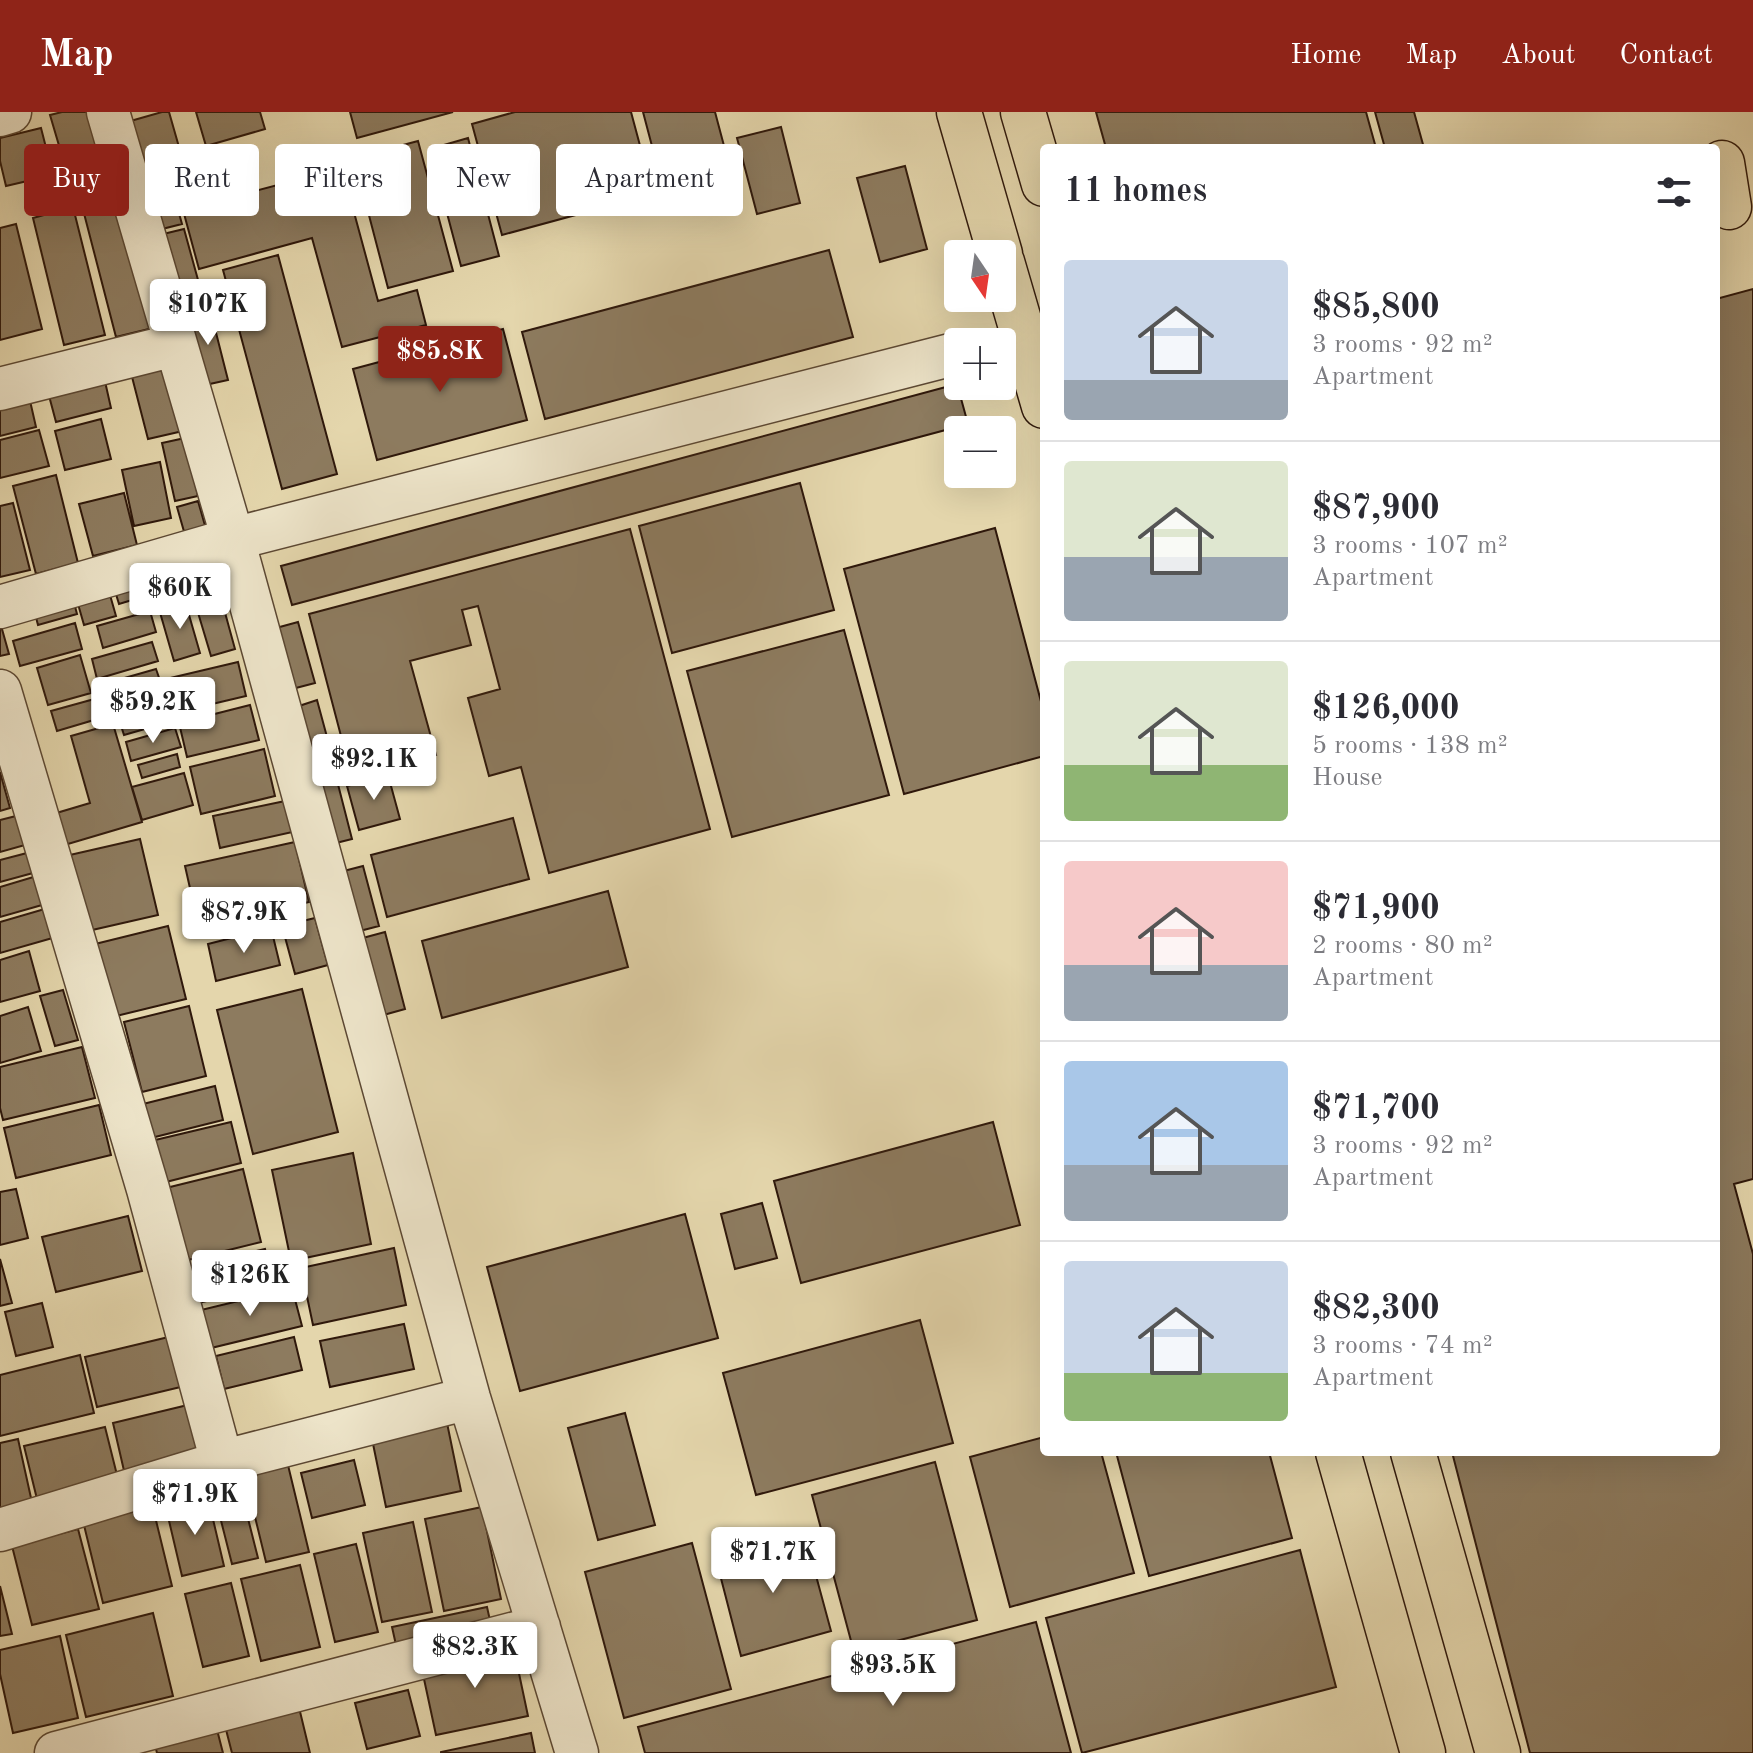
<!DOCTYPE html>
<meta charset="utf-8">
<style>
body{margin:0;font-family:"Old Standard TT",serif;background:#f7f7f7;color:#2b2b33;height:100vh;display:flex;flex-direction:column;font-size:30px;white-space:nowrap}
*{box-sizing:border-box;margin:0}
p{font-size:26px;color:#7c7c81}
.icon{flex:none;width:44px;height:44px;fill:none;stroke:currentColor;stroke-width:2;stroke-linecap:round;stroke-linejoin:round}
.map{position:relative;flex:1;overflow:hidden}
.panel{position:absolute;left:1040px;top:32px;width:680px;height:1312px;display:flex;flex-direction:column;background:#fff;border-radius:8px;box-shadow:0 8px 32px #0002}
.panel>*{flex:none}
.banner{position:absolute;left:24px;top:32px;width:760px;height:72px;display:flex;gap:16px}
.needle{width:52px;rotate:167deg}
.controls{position:absolute;left:944px;top:128px;display:grid;gap:16px}
.controls a{display:grid;place-items:center;width:72px;height:72px;border-radius:8px;background:#fff;box-shadow:0 8px 32px #0002;font-size:40px}
.price{position:absolute;translate:-50% -68px;padding:0 18px;border-radius:8px;background:#fff;color:#222;font-size:26px;line-height:52px;filter:drop-shadow(0 2px 4px #0008)}
.price::after{content:'';position:absolute;left:50%;top:48px;width:24px;height:18px;margin-left:-12px;background:inherit;clip-path:polygon(0 0,100% 0,50% 100%)}
.price.current{background:#8f2418;color:#fff}
ul{padding:0;list-style:none}
li{display:flex;align-items:center;gap:24px;height:200px;padding:0 24px}
li+li{border-top:2px solid #e1e1e2}
li span{display:grid;place-items:center;flex:none;width:224px;height:160px;border-radius:8px;color:#555}
li>.icon{margin-inline-start:auto}
span .icon{width:96px;height:96px;fill:#fffc;stroke-width:1}
li b{font-size:34px}
h2{display:flex;justify-content:space-between;align-items:center;height:96px;padding:0 24px;font-size:34px}
.pill{padding:0 28px;border-radius:8px;background:#fff;box-shadow:0 8px 32px #0002;font-size:28px;line-height:72px}
.pill.current{background:#8f2418;color:#fff}
header{display:flex;align-items:center;gap:48px;box-sizing:border-box;height:112px;padding:0 40px;background:#8f2418;color:#fff}
header strong{font-size:38px}
nav{display:flex;gap:44px;margin-inline-start:auto;font-size:28px}
.map>svg:first-child{display:block}
.building{fill:#8d7b5f;stroke:#2f180b;stroke-width:2}
.lines{fill:none;stroke-linecap:round;stroke-linejoin:round}
.minor-casing{stroke:#5c4833;stroke-width:45}
.major-casing{stroke:#2f180b;stroke-width:47}
.minor{stroke:#ede4c9;stroke-width:42}
.major{stroke:#e4d6ac;stroke-width:44}
</style>
<header>
<strong>Map</strong>
<nav><a>Home</a><a>Map</a><a>About</a><a>Contact</a></nav>
</header>
<div class="map">
<svg width="1753" height="1641" viewBox="0 0 1753 1641">
<rect width="100%" height="100%" fill="#e4d6ac"/>
<filter id="stains"><feTurbulence type="fractalNoise" baseFrequency=".0025" numOctaves="4"/><feColorMatrix values="0 0 0 0 .2 0 0 0 0 .09 0 0 0 0 .02 0 0 0 .5 -.17"/></filter>
<radialGradient id="worn" r=".72"><stop offset=".6" stop-color="#630" stop-opacity="0"/><stop offset="1" stop-color="#630" stop-opacity=".3"/></radialGradient>
<path class="building" d="M62 0H98L107 35 63 47 50 3Z
M162 0H169L181 42 126 58 113 14Z
M196 0H260L265 17 206 34Z
M350 0H453L357 26Z
M515 0H631L653 82 502 123 472 12Z
M643 0H715L727 45 711 50 716 73 666 87Z
M1096 0H1366L1376 36H1106Z
M1375 0H1414L1424 36H1385Z
M781 15 800 91 757 102 737 26Z
M41 16 53 63 6 74 0 49V26Z
M468 26 499 144 461 154 430 37Z
M418 29 453 159 388 176 354 46Z
M108 46 153 216 116 225 72 55Z
M905 54 927 137 880 150 857 66Z
M342 56 378 189 417 178 426 213 342 235 312 126 199 157 183 98Z
M169 66 182 112 154 119 141 74Z
M73 95 105 223 64 233 33 106Z
M16 112 42 217 0 228V116Z
M184 117 203 186 178 193 159 123Z
M829 138 853 225 545 307 522 220Z
M278 143 337 362 282 377 223 158Z
M1753 177V1067L1734 1072 1753 1142V1641H1530L1452 1340H1716V187Z
M210 197 228 268 205 273 187 204Z
M503 217 527 308 377 348 353 257Z
M165 253 183 319 148 327 131 261Z
M104 265 111 296 56 310 48 280Z
M957 272 968 312 292 493 281 454Z
M28 280 36 315 0 324V287Z
M101 307 111 347 65 358 55 319Z
M39 318 49 354 0 366V328Z
M185 326 198 384 175 389 162 331Z
M160 350 171 406 134 414 122 358Z
M56 363 78 451 36 462 13 374Z
M800 371 834 498 672 541 639 414Z
M124 381 137 433 93 444 79 392Z
M198 389 208 424 187 430 177 395Z
M13 391 30 458 0 465V394Z
M995 416 1044 601V644L904 682 844 457Z
M630 417 710 717 549 761 521 655 489 664 468 586 500 577 478 494 462 498 471 533 410 549 436 643 352 666 309 502Z
M182 448 188 471 119 492 112 469Z
M72 483 77 502 38 513 33 494Z
M110 483 116 504 84 513 78 492Z
M221 486 235 537 211 544 196 494Z
M185 489 200 541 174 549 159 497Z
M150 499 156 520 103 536 97 514Z
M0 510 9 542 0 544Z
M298 510 315 571 292 577 276 516Z
M75 511 82 537 20 554 13 529Z
M844 518 889 683 732 725 687 559Z
M152 530 158 549 97 567 92 547Z
M80 543 91 581 48 593 37 556Z
M238 550 246 584 174 601 166 567Z
M156 557 164 580 114 595 107 571Z
M98 586 104 605 57 619 51 599Z
M163 588 169 610 124 623 117 601Z
M317 588 330 636 311 641 299 594Z
M250 593 259 628 187 645 179 611Z
M113 612 142 710 51 737 43 705 90 691 71 624Z
M175 616 181 635 131 649 126 630Z
M264 637 275 684 201 702 190 655Z
M177 642 180 655 142 666 138 653Z
M331 645 352 727 332 732 311 650Z
M0 660 10 696 0 699Z
M184 661 193 693 142 708 132 675Z
M388 663 400 707 359 718 347 674Z
M290 688 297 719 220 736 213 704Z
M24 702 32 731 0 740V708Z
M513 706 529 767 387 805 371 743Z
M140 727 158 803 79 821 61 745Z
M295 730 309 790 199 816 185 754Z
M27 741 33 761 0 770V748Z
M363 754 379 814 352 821 336 761Z
M40 763 49 791 0 805V775Z
M608 779 628 855 442 906 422 829Z
M48 796 56 825 0 841V810Z
M315 806 328 853 295 862 282 814Z
M168 814 186 887 108 906 91 833Z
M271 816 280 853 216 869 208 832Z
M385 820 405 897 380 904 359 827Z
M29 839 40 879 0 890V848Z
M302 877 338 1020 253 1042 217 898Z
M63 878 78 928 55 934 40 884Z
M189 894 206 964 142 980 124 910Z
M28 895 41 939 0 951V904Z
M82 935 95 986 3 1008 0 996V955Z
M215 974 223 1008 147 1027 139 993Z
M99 993 111 1043 16 1066 4 1016Z
M231 1010 241 1051 162 1071 151 1029Z
M993 1010 1020 1113 801 1171 774 1069Z
M353 1041 371 1132 291 1149 272 1058Z
M243 1057 261 1130 184 1149 166 1076Z
M16 1077 28 1126 0 1133V1080Z
M762 1091 777 1146 735 1157 721 1102Z
M685 1102 718 1226 520 1279 487 1155Z
M128 1104 142 1159 56 1180 42 1125Z
M394 1136 406 1193 313 1213 301 1156Z
M265 1137 274 1173 194 1192 185 1156Z
M0 1147 12 1191 0 1194Z
M292 1176 302 1214 207 1237 197 1199Z
M42 1191 53 1235 16 1244 5 1200Z
M920 1208 953 1331 756 1383 723 1261Z
M404 1212 414 1257 330 1275 320 1229Z
M177 1223 189 1273 97 1295 85 1245Z
M294 1225 302 1258 224 1277 216 1244Z
M80 1243 94 1301 0 1324V1263Z
M196 1291 208 1343 125 1363 113 1311Z
M625 1301 655 1413 598 1428 568 1316Z
M447 1311 461 1379 386 1395 372 1327Z
M105 1315 118 1367 37 1387 24 1334Z
M1044 1325V1340H1101L1134 1461 1010 1495 970 1345Z
M18 1327 33 1395 0 1402V1331Z
M1116 1340H1269L1292 1426 1149 1464Z
M354 1348 365 1393 312 1406 301 1361Z
M287 1349 309 1440 266 1450 244 1360Z
M935 1350 977 1508 854 1540 812 1383Z
M240 1375 258 1446 232 1452 214 1381Z
M208 1386 224 1454 182 1464 166 1396Z
M151 1388 172 1474 103 1491 82 1405Z
M482 1395 501 1487 444 1499 425 1407Z
M413 1410 432 1500 382 1510 363 1421Z
M78 1417 99 1497 32 1513 12 1434Z
M805 1423 831 1519 741 1544 716 1447Z
M692 1431 731 1577 624 1606 585 1460Z
M356 1432 378 1520 335 1530 314 1442Z
M1300 1438 1336 1575 1082 1641 1046 1506Z
M300 1453 320 1535 261 1549 241 1467Z
M231 1471 249 1544 203 1555 185 1482Z
M0 1474 12 1522 0 1524Z
M487 1495 493 1522 398 1542 392 1515Z
M153 1501 173 1584 86 1605 66 1523Z
M1036 1510 1071 1641H645L638 1615Z
M60 1524 78 1606 13 1621 0 1562V1538Z
M513 1533 528 1604 436 1623 421 1553Z
M408 1578 420 1624 367 1637 355 1591Z
M296 1583 310 1641H232L222 1602Z
M214 1606 223 1641H157L152 1621Z
M531 1621 535 1641H441V1640Z"/>
<g class="lines">
<g class="minor-casing">
<path id="minor" d="M108 0 233 427 469 1286 577 1641
M0 3 10 0
M0 277 175 233
M0 495 233 427 958 241
M0 579 148 1077 222 1350
M0 1418 236 1346 469 1286
M56 1641 539 1515"/>
</g>
<g class="major-casing">
<path id="major" d="M959 0 1000 142
M1023 0 1044 72
M1722 51 1729 95
M1002 150 1044 294
M1338 1340 1423 1641
M1413 1340 1498 1641"/>
</g>
<use href="#minor" class="minor"/>
<use href="#major" class="major"/>
</g>
<rect width="100%" height="100%" filter="url(#stains)"/>
<rect width="100%" height="100%" fill="url(#worn)"/>
</svg>
<div class="controls">
<a><svg class="needle" viewBox="-14 -14 28 28"><path d="M0-13l5 13h-10z" fill="#e53935"/><path d="M0 13l5-13h-10z" fill="#7c7c81"/></svg></a>
<a>+</a>
<a>−</a>
</div>
<b class="price" style="left:208px;top:235px">$107K</b>
<b class="price current" style="left:440px;top:282px">$85.8K</b>
<b class="price" style="left:180px;top:519px">$60K</b>
<b class="price" style="left:153px;top:633px">$59.2K</b>
<b class="price" style="left:374px;top:690px">$92.1K</b>
<b class="price" style="left:244px;top:843px">$87.9K</b>
<b class="price" style="left:250px;top:1206px">$126K</b>
<b class="price" style="left:195px;top:1425px">$71.9K</b>
<b class="price" style="left:773px;top:1483px">$71.7K</b>
<b class="price" style="left:475px;top:1578px">$82.3K</b>
<b class="price" style="left:893px;top:1596px">$93.5K</b>
<div class="banner">
<a class="pill current">Buy</a>
<a class="pill">Rent</a>
<a class="pill">Filters</a>
<a class="pill">New</a>
<a class="pill">Apartment</a>
</div>
<section class="panel">
<h2>11 homes<svg class="icon" aria-label="filters" viewBox="0 0 24 24"><path d="M4 7h16M4 17h16"/><circle cx="9" cy="7" r="2"/><circle cx="15" cy="17" r="2"/></svg></h2>
<ul>
<li><span style="background:linear-gradient(#c9d6e8 75%,#9aa5b1 0)"><svg class="icon" aria-label="home" viewBox="0 0 24 24"><path d="M3 11l9-7 9 7M6 9v11h12V9"/></svg></span><div><b>$85,800</b><p>3 rooms · 92 m²</p><p>Apartment</p></div></li>
<li><span style="background:linear-gradient(#dfe7d0 60%,#9aa5b1 0)"><svg class="icon" aria-label="home" viewBox="0 0 24 24"><path d="M3 11l9-7 9 7M6 9v11h12V9"/></svg></span><div><b>$87,900</b><p>3 rooms · 107 m²</p><p>Apartment</p></div></li>
<li><span style="background:linear-gradient(#dfe7d0 65%,#8fb573 0)"><svg class="icon" aria-label="home" viewBox="0 0 24 24"><path d="M3 11l9-7 9 7M6 9v11h12V9"/></svg></span><div><b>$126,000</b><p>5 rooms · 138 m²</p><p>House</p></div></li>
<li><span style="background:linear-gradient(#f6c9c9 65%,#9aa5b1 0)"><svg class="icon" aria-label="home" viewBox="0 0 24 24"><path d="M3 11l9-7 9 7M6 9v11h12V9"/></svg></span><div><b>$71,900</b><p>2 rooms · 80 m²</p><p>Apartment</p></div></li>
<li><span style="background:linear-gradient(#a9c7e8 65%,#9aa5b1 0)"><svg class="icon" aria-label="home" viewBox="0 0 24 24"><path d="M3 11l9-7 9 7M6 9v11h12V9"/></svg></span><div><b>$71,700</b><p>3 rooms · 92 m²</p><p>Apartment</p></div></li>
<li><span style="background:linear-gradient(#c9d6e8 70%,#8fb573 0)"><svg class="icon" aria-label="home" viewBox="0 0 24 24"><path d="M3 11l9-7 9 7M6 9v11h12V9"/></svg></span><div><b>$82,300</b><p>3 rooms · 74 m²</p><p>Apartment</p></div></li>
</ul>
</section>
</div>
